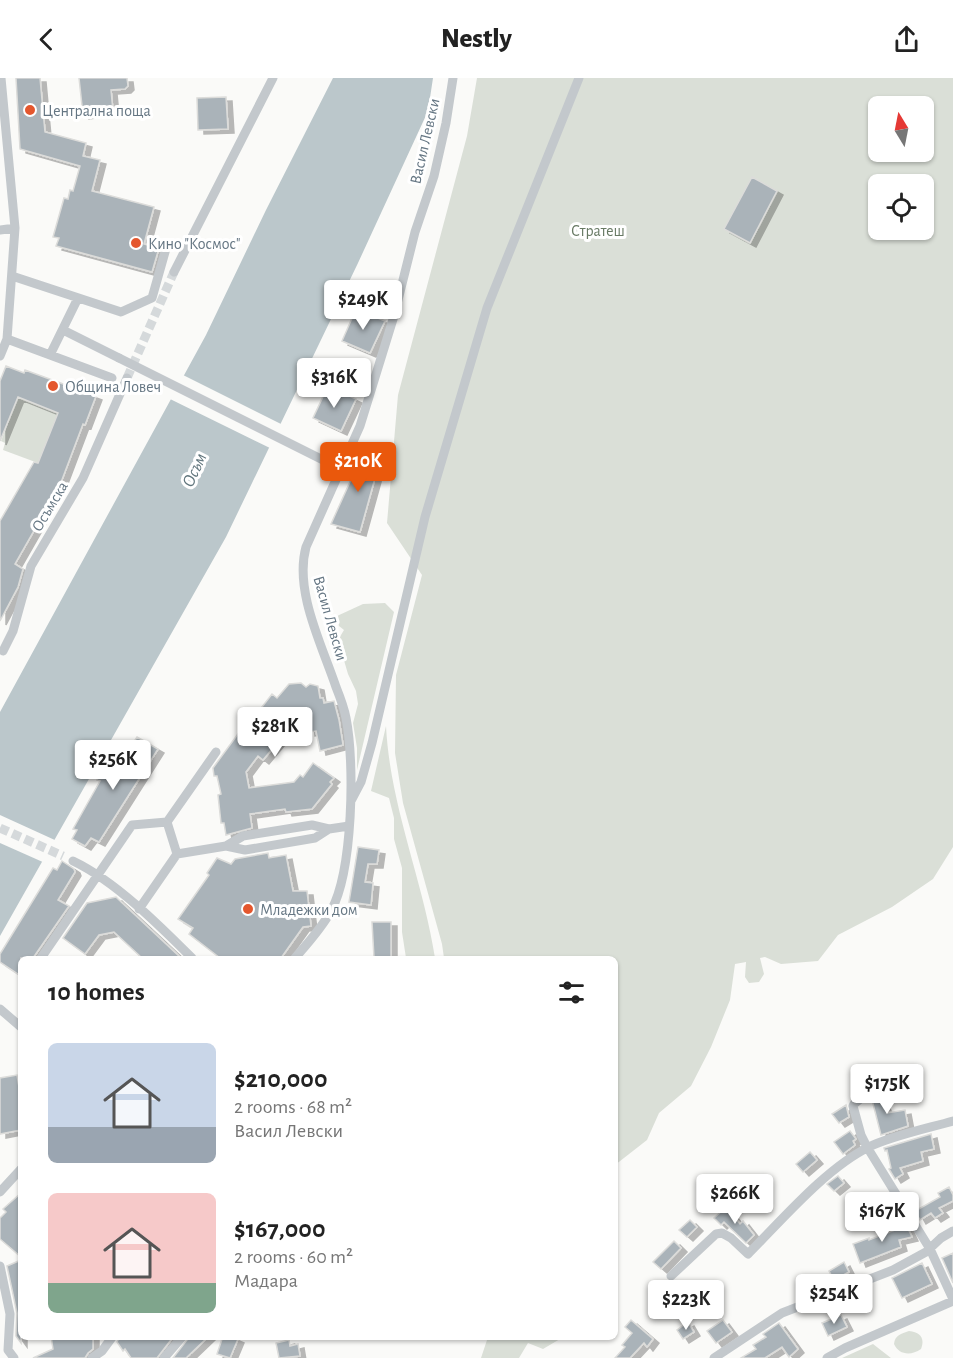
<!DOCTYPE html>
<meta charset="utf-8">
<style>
body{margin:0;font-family:"Alegreya Sans",sans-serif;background:#f6f6f6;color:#222;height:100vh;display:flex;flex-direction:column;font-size:22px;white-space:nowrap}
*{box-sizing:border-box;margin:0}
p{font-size:20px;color:#767676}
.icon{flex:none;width:33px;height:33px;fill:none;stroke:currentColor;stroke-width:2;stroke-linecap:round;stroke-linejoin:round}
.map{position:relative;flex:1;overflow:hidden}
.sheet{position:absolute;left:18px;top:878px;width:600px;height:384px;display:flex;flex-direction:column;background:#fff;border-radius:9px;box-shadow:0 2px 4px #0004}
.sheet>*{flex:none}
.needle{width:39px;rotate:350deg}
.controls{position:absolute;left:868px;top:18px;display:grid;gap:12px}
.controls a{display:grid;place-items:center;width:66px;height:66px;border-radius:9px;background:#fff;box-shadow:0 2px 4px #0004;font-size:30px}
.price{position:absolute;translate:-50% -51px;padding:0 14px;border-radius:6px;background:#fff;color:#222;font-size:20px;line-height:39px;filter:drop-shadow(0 2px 3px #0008)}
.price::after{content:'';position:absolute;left:50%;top:36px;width:18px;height:14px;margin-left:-9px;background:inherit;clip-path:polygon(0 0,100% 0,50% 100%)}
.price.on{background:#ea580c;color:#fff}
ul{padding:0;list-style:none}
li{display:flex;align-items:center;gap:18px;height:150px;padding:0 30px}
li span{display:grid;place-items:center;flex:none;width:168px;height:120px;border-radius:9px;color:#555}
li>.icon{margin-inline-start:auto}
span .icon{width:72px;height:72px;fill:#fffc;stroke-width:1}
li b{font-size:26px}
h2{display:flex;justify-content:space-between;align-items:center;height:72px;padding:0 30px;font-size:26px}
header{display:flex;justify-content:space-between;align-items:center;height:78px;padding:0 30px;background:#fff;font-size:27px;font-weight:800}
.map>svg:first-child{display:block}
.green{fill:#dadfd7;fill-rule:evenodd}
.water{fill:#bbc7cb}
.pier{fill:#fafaf8}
.building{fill:#aab3b9;stroke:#dcdcda;stroke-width:1.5;filter:url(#shadow)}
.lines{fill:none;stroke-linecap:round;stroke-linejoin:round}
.street-tunnel{stroke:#d5d9db;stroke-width:9;stroke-dasharray:9 4.5;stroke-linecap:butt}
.street{stroke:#c3c8cc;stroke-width:9}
.street-bridge{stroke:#c3c8cc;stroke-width:9}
.poi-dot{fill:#e4572e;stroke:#fff;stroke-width:2}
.labels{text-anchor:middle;stroke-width:6;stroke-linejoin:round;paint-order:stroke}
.poi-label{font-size:16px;fill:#657683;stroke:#fff;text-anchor:start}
.street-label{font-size:16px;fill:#657683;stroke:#fff}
.park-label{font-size:16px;fill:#687a64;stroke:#fff}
.water-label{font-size:18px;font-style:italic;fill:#60757c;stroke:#fff}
</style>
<header><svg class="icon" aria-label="back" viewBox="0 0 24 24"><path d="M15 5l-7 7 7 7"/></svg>Nestly<svg class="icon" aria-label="share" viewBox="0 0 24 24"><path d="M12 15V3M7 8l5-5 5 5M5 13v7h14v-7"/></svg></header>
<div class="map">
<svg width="953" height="1280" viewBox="0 0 953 1280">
<defs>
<filter id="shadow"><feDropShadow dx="6" dy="4" stdDeviation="0" flood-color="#0004"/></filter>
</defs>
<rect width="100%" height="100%" fill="#fafaf8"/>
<path class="green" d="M477 0H953V769L933 801 892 829 838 857 818 883 781 886 765 879 760 880 764 896 759 904 749 905 745 899 746 884 735 886 730 922 711 969 691 1008 659 1035 647 1062 615 1087V880H444L442 866 403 725 395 675 396 597 422 497 387 445 398 317 467 58ZM879 28H924V74H879ZM879 106H924V152H879Z
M18 319 58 335 38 385 3 372 5 365 1 363Z
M385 525 394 534 357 692V670L353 645 358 626 356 613 348 596 338 562 344 552 339 548 337 538 363 526Z
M386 648C390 728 423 802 435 880H406L402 854V790L394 761V740L389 720 371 713Z
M909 1253C921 1254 925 1261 921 1271 911 1278 899 1277 894 1266 895 1257 901 1256 909 1253Z
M488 1259V1258L560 1259V1261L543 1271 528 1265 519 1280H481Z
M873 1266 891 1280H842Z"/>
<path class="water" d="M333 0H433L428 33 358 185 226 459 0 858V634L206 257 266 132Z"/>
<path class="pier" d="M181 296 283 347 272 371 168 320Z
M0 737 57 763 45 785 0 765Z"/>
<path class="building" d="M16 0H40L45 54 86 65 83 78 100 82 92 113 154 129 144 166 159 170 152 194 56 168 59 160 53 159 64 120 68 121 70 112 73 113 80 88 20 71Z
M79 0H127L128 8 125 11 111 12 113 33 83 37Z
M226 19 228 51 198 52 197 20Z
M752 99 777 113 750 165 724 151Z
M356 231 385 243 370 275 342 263Z
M6 288 24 295 25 292 96 318 85 347 83 346 60 407 15 486 23 491 18 509 0 543V443L34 384 38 385 58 335 18 319 0 363V303Z
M328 308 356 321 341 353 313 340Z
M367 366 378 371 375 400 360 454 331 446Z
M301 605 306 609 310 606 318 608 320 620H323L324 625 334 623 339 642 343 667 320 673 316 653 309 654 308 645 295 636 276 658 278 660 276 662 278 664 263 682 258 678 246 694 249 710 294 704 300 697 303 699 313 685 334 700 330 704 332 706 312 731 286 734 285 731 250 736 252 750 226 757 224 745H221L218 717 221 716 217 698H214L213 690 246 645 248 647 272 616 277 620 289 606Z
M137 659 158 671 99 764 91 760 85 768 72 761 77 752 73 751 100 703 97 702 102 694 101 690 113 676 123 681Z
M358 769 379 772 377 786H368L365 804 373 805 371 827 349 824Z
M268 775 269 780 286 777 293 813H307L311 848 303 849 281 880H220L189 856 193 850 178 841 209 797 207 795 217 780 231 786 235 781Z
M62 783 74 791 75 794 58 822 69 828 33 880H21V898L0 884V876L53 790 57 792Z
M116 819 118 821 181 880H142L114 854 99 857 85 876 63 860 87 825Z
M372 844H391V880H374Z
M17 997 21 1022V1052L0 1056V1000Z
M879 1011 887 1035 905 1032 908 1048 881 1057 870 1014Z
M846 1027 849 1039 839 1045 832 1036Z
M850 1053 856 1061 853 1063 855 1067 843 1076 834 1064Z
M931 1056 934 1071 921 1074 923 1083 900 1090 903 1096 895 1101 889 1091 891 1090 887 1072 885 1073 884 1070Z
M810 1074 817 1082 803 1094 796 1086Z
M838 1098 844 1105 834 1113 827 1106Z
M949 1109 953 1117V1123L939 1130 943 1135 935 1140 931 1135 920 1142 915 1133 940 1119 938 1115Z
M21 1115V1179L0 1161V1140L6 1134 3 1131Z
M726 1129 740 1146 743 1143 754 1157 746 1165 724 1144 721 1147 714 1140Z
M902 1138 912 1159 899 1162 901 1169 860 1185 853 1166 869 1160V1162L900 1150 898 1140Z
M690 1142 697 1149 687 1159 679 1152Z
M674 1163 681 1170 661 1191 653 1184Z
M953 1175V1205L942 1180Z
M21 1182V1265L16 1258 17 1235 7 1188Z
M844 1184 849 1194 834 1202 829 1193Z
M922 1185 932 1206 902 1220 892 1200Z
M841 1237 847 1249 828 1258 822 1245Z
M631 1242 653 1261 647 1269 644 1265 630 1280H615L625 1269 622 1267 632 1255 625 1249Z
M723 1242 732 1254 716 1265 707 1253Z
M688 1244 694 1254 683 1261 677 1252Z
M779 1245 798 1271 789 1279 782 1269 765 1280H741L756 1271 753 1267 766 1259 763 1256Z
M51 1258H93V1271L88 1275 85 1280H33L53 1271Z
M120 1258H174L157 1280H131L125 1271 123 1273 117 1264Z
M190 1258H209L186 1280H173Z
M223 1258H231L238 1261 230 1280 217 1276Z
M289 1262 290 1268 298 1266 300 1278 279 1280 276 1265Z"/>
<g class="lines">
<path class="street-tunnel" d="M127 300 174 194
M0 750 63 778"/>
<path class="street" d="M0 152 15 150
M174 194 273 0
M12 198 121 234 152 220 167 167
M63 252 119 280
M7 261 112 300
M50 277 78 220
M0 278 7 261 15 150 1 0
M3 573 13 553 31 488 83 400 127 300
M351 723 361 704 372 665 425 439 487 230 579 0
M226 768 245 772 315 760 329 751 349 748
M177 776 226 768 243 758 312 747 329 751
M73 783C115 803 159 847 192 880
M139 831 177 776 167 744
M41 880 132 747 167 744 216 674
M295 880C307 866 321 851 331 833 353 793 355 685 346 640 344 629 340 619 336 609 322 567 294 513 306 469L360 348 394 238 415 154 434 98 446 45 453 0
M0 931 21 949
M864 1018 854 1026 853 1028 861 1057 867 1069 930 1171 953 1221
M0 1114 21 1091
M0 1188 10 1236 8 1272 14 1280
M671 1198 716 1156 722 1155 731 1160 748 1176C782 1142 826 1090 869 1069 891 1058 929 1050 953 1043
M92 1280 102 1273 113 1258
M164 1280 183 1258
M714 1280 782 1235 893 1192 926 1174 941 1160 953 1153
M827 1280 845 1270 953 1223"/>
<path class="street-bridge" d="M119 280 323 382"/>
</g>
<g class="poi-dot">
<circle cx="30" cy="32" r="6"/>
<circle cx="136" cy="165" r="6"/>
<circle cx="53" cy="308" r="6"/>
<circle cx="248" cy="831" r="6"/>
</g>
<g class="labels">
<g class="poi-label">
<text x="42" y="38">Централна поща</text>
<text x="148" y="171">Кино "Космос"</text>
<text x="65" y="314">Община Ловеч</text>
<text x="260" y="837">Младежки дом</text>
</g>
<g class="street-label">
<text transform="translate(424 63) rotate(-77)" y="6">Васил Левски</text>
<text transform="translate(49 428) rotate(-59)" y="6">Осъмска</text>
<text transform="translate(331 540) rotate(74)" y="6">Васил Левски</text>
</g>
<g class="park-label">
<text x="598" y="158">Стратеш</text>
</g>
<g class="water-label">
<text transform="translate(194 392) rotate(-65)" y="6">Осъм</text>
</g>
</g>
</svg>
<div class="controls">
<a><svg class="needle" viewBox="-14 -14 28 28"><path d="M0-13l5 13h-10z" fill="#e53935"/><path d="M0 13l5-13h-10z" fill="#767676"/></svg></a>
<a><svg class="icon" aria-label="locate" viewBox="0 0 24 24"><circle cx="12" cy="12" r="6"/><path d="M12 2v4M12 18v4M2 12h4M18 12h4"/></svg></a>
</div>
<b class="price" style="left:363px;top:253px">$249K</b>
<b class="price" style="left:334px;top:331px">$316K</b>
<b class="price on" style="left:358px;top:415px">$210K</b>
<b class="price" style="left:275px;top:680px">$281K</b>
<b class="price" style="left:113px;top:713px">$256K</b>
<b class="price" style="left:887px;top:1037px">$175K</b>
<b class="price" style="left:735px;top:1147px">$266K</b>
<b class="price" style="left:882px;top:1165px">$167K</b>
<b class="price" style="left:834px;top:1247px">$254K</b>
<b class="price" style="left:686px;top:1253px">$223K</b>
<section class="sheet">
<h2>10 homes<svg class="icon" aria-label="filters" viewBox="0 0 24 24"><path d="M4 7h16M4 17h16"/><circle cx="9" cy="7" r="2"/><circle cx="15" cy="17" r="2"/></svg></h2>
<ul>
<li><span style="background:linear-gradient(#c9d6e8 70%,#9aa5b1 0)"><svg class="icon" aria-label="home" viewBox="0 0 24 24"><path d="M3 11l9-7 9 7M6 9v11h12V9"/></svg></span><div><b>$210,000</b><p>2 rooms · 68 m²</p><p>Васил Левски</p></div></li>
<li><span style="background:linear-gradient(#f6c9c9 75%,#7fa58c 0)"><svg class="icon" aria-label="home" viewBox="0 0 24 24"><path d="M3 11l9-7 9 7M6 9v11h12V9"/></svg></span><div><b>$167,000</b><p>2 rooms · 60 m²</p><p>Мадара</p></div></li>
</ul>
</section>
</div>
